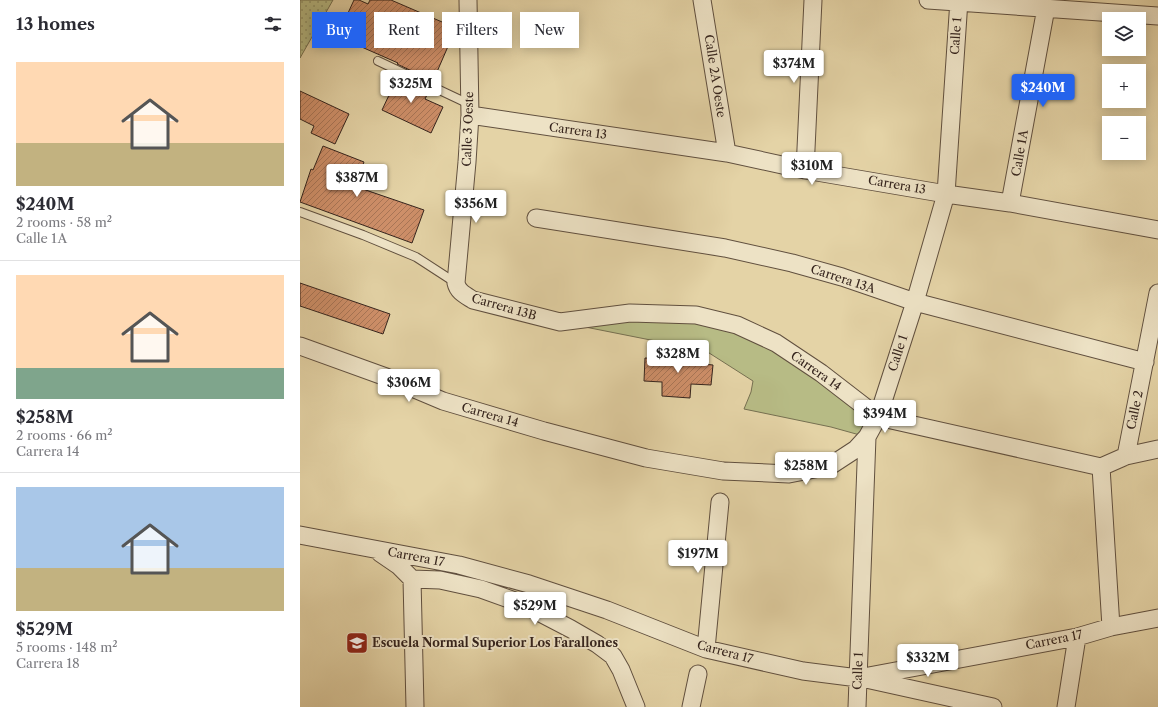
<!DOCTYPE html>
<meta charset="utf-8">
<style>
body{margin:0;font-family:"Libre Caslon Text",serif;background:#f2f2f3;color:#2b2b33;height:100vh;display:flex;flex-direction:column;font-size:15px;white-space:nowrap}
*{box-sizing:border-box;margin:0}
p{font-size:13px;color:#7c7c81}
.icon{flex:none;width:22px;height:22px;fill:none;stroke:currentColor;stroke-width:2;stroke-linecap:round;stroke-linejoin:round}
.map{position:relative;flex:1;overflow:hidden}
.panel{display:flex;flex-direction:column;background:#fff;width:300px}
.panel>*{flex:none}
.guide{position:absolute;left:12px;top:12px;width:380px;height:36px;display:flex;gap:8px}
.fabs{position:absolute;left:802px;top:12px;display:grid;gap:8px}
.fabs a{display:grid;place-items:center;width:44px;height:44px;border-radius:0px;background:#fff;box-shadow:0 2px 10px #0003;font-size:20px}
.price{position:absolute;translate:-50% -34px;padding:0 9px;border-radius:4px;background:#fff;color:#222;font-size:13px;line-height:26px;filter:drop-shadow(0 1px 2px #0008)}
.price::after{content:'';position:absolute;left:50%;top:24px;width:12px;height:9px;margin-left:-6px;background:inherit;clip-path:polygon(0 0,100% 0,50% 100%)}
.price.selected{background:#2563eb;color:#fff}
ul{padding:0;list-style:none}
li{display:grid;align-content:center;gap:8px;height:212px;padding:0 16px}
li+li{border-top:1px solid #e1e1e2}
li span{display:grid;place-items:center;height:124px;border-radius:0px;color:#555}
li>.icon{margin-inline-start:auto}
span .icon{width:72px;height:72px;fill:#fffc;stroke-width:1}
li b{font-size:17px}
h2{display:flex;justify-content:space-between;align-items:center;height:48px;padding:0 16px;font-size:17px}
.tag{padding:0 14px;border-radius:0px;background:#fff;box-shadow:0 2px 10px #0003;font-size:14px;line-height:36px}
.tag.selected{background:#2563eb;color:#fff}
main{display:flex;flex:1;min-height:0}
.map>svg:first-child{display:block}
.grass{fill:#b7bb85;stroke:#767051}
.park{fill:url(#park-dots);stroke:#767051}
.building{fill:url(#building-hatch);stroke:#35241d}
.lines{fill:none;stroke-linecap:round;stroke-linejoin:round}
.service-casing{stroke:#61503f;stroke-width:10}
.minor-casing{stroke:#61503f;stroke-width:19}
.service{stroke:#ede2c5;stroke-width:8}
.minor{stroke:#ede2c5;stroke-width:17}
.labels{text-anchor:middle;stroke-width:4;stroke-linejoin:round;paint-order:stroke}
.street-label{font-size:12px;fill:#35241d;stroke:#ede2c5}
.poi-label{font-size:12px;font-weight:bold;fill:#35241d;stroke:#ede2c5;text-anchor:start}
</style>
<main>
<section class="panel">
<h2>13 homes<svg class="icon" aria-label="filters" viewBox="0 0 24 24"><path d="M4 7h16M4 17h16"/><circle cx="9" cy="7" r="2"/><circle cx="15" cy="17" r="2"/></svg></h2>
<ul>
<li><span style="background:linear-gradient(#ffd9b3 65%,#c2b280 0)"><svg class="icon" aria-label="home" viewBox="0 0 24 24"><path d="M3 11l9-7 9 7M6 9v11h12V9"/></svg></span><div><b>$240M</b><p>2 rooms · 58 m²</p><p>Calle 1A</p></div></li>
<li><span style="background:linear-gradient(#ffd9b3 75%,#7fa58c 0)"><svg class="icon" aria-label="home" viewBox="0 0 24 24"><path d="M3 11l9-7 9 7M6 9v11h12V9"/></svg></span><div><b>$258M</b><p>2 rooms · 66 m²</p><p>Carrera 14</p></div></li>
<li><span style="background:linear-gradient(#a9c7e8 65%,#c2b280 0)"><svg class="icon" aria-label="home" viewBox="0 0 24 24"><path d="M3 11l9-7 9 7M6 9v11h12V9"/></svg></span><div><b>$529M</b><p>5 rooms · 148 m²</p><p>Carrera 18</p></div></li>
</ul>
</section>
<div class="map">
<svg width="858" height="707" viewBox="0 0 858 707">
<defs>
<pattern id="park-dots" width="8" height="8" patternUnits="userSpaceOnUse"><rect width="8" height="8" fill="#b7bb85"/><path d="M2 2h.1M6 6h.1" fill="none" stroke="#96986c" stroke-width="1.8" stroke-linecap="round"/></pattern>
<pattern id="building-hatch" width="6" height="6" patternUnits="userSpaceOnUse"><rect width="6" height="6" fill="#ce8f69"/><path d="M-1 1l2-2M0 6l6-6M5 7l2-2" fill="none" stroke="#a87556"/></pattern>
</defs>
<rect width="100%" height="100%" fill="#e4d3a6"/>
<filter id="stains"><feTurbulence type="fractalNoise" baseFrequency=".005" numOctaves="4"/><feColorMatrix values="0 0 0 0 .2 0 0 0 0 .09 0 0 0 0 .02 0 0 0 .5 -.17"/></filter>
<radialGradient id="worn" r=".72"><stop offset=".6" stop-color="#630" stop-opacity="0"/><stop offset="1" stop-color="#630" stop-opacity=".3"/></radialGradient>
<path class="grass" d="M276 319 437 325 578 417 567 437 531 427 444 409 451 392 453 381 406 351 260 322Z"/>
<path class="park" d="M0 0H33L0 58Z"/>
<path class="building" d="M54 0H59L68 4 70 0H91L156 28 133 81 97 64 98 63 48 41 53 31 42 26Z
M93 74 129 91 125 99 143 107 131 133 82 110 90 93 85 91Z
M0 91 49 114 35 144 11 133 14 126 0 119Z
M23 146 64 162 54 186 124 210 112 243 0 202 11 169 13 170Z
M0 283 90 314 83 334 0 306Z
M367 351 394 353 393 363 413 365 411 385 391 384 390 398 362 396V382L344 381 345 358 366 359Z"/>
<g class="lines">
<g class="service-casing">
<path id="service" d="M78 61 169 104
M0 212 63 235 116 257 156 283"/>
</g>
<g class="minor-casing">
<path id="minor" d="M168 0 170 115 167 162 156 283C158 292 165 295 173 300L260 322 330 313 396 315 437 325 476 343 521 373 578 417 801 467 826 456 858 449
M402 0 427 153
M628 0 858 16
M170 115 427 153 505 170 646 194 710 203 858 230
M505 170 513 0
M710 203 746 8
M236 218 425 248 492 263 542 277 615 302 845 362
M0 346 86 377 143 401 244 431 346 458 423 471 489 474 530 466 556 449 567 437
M826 456 858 293
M801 467 811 627
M0 535 159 565 229 584 307 610 406 649 503 671 558 678 777 637 811 627 858 618
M80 553 99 566 112 579 140 580 181 589 223 604 271 629 297 644 313 656 321 670 336 707
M112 579 115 707
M406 649 420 502
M566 679 693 707
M391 707 398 674
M557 707 567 437 578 417 615 302 646 194 659 0
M766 707 777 637"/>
</g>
<use href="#service" class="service"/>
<use href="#minor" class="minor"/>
</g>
<defs>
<g id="school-square" transform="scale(1.15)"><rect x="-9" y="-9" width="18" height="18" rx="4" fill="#8f2418" stroke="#ede2c5"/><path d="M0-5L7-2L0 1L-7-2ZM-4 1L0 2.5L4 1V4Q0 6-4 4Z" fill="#fff"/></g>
</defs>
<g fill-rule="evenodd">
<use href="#school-square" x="57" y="643"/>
</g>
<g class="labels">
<g class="street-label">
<text transform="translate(656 36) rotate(-86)" y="4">Calle 1</text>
<text transform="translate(415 76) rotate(81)" y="4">Calle 2A Oeste</text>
<text transform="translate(168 129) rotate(-88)" y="4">Calle 3 Oeste</text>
<text transform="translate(278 131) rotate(8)" y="4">Carrera 13</text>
<text transform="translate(720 153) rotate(-80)" y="4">Calle 1A</text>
<text transform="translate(597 185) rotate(10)" y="4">Carrera 13</text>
<text transform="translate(543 279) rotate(18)" y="4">Carrera 13A</text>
<text transform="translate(204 307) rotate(16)" y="4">Carrera 13B</text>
<text transform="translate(598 353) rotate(-72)" y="4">Calle 1</text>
<text transform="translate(516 371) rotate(35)" y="4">Carrera 14</text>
<text transform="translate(835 410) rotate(-78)" y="4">Calle 2</text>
<text transform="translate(190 415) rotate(16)" y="4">Carrera 14</text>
<text transform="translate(116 557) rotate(11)" y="4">Carrera 17</text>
<text transform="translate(754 640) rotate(-11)" y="4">Carrera 17</text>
<text transform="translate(425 652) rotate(15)" y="4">Carrera 17</text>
<text transform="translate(558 671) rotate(-88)" y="4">Calle 1</text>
</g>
<g class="poi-label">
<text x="72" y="647">Escuela Normal Superior Los Farallones</text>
</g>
</g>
<rect width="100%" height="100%" filter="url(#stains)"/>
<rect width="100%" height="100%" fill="url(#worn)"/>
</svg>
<div class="fabs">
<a><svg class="icon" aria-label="layers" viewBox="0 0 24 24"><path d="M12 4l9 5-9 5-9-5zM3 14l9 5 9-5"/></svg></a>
<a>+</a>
<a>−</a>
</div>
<b class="price" style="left:494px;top:84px">$374M</b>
<b class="price" style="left:111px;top:104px">$325M</b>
<b class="price selected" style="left:743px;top:108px">$240M</b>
<b class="price" style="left:512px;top:186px">$310M</b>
<b class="price" style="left:57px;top:198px">$387M</b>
<b class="price" style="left:176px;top:224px">$356M</b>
<b class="price" style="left:378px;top:374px">$328M</b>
<b class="price" style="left:109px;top:403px">$306M</b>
<b class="price" style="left:585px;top:434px">$394M</b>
<b class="price" style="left:506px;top:486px">$258M</b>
<b class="price" style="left:398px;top:574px">$197M</b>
<b class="price" style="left:235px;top:626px">$529M</b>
<b class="price" style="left:628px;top:678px">$332M</b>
<div class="guide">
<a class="tag selected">Buy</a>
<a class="tag">Rent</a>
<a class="tag">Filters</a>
<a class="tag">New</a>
</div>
</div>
</main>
